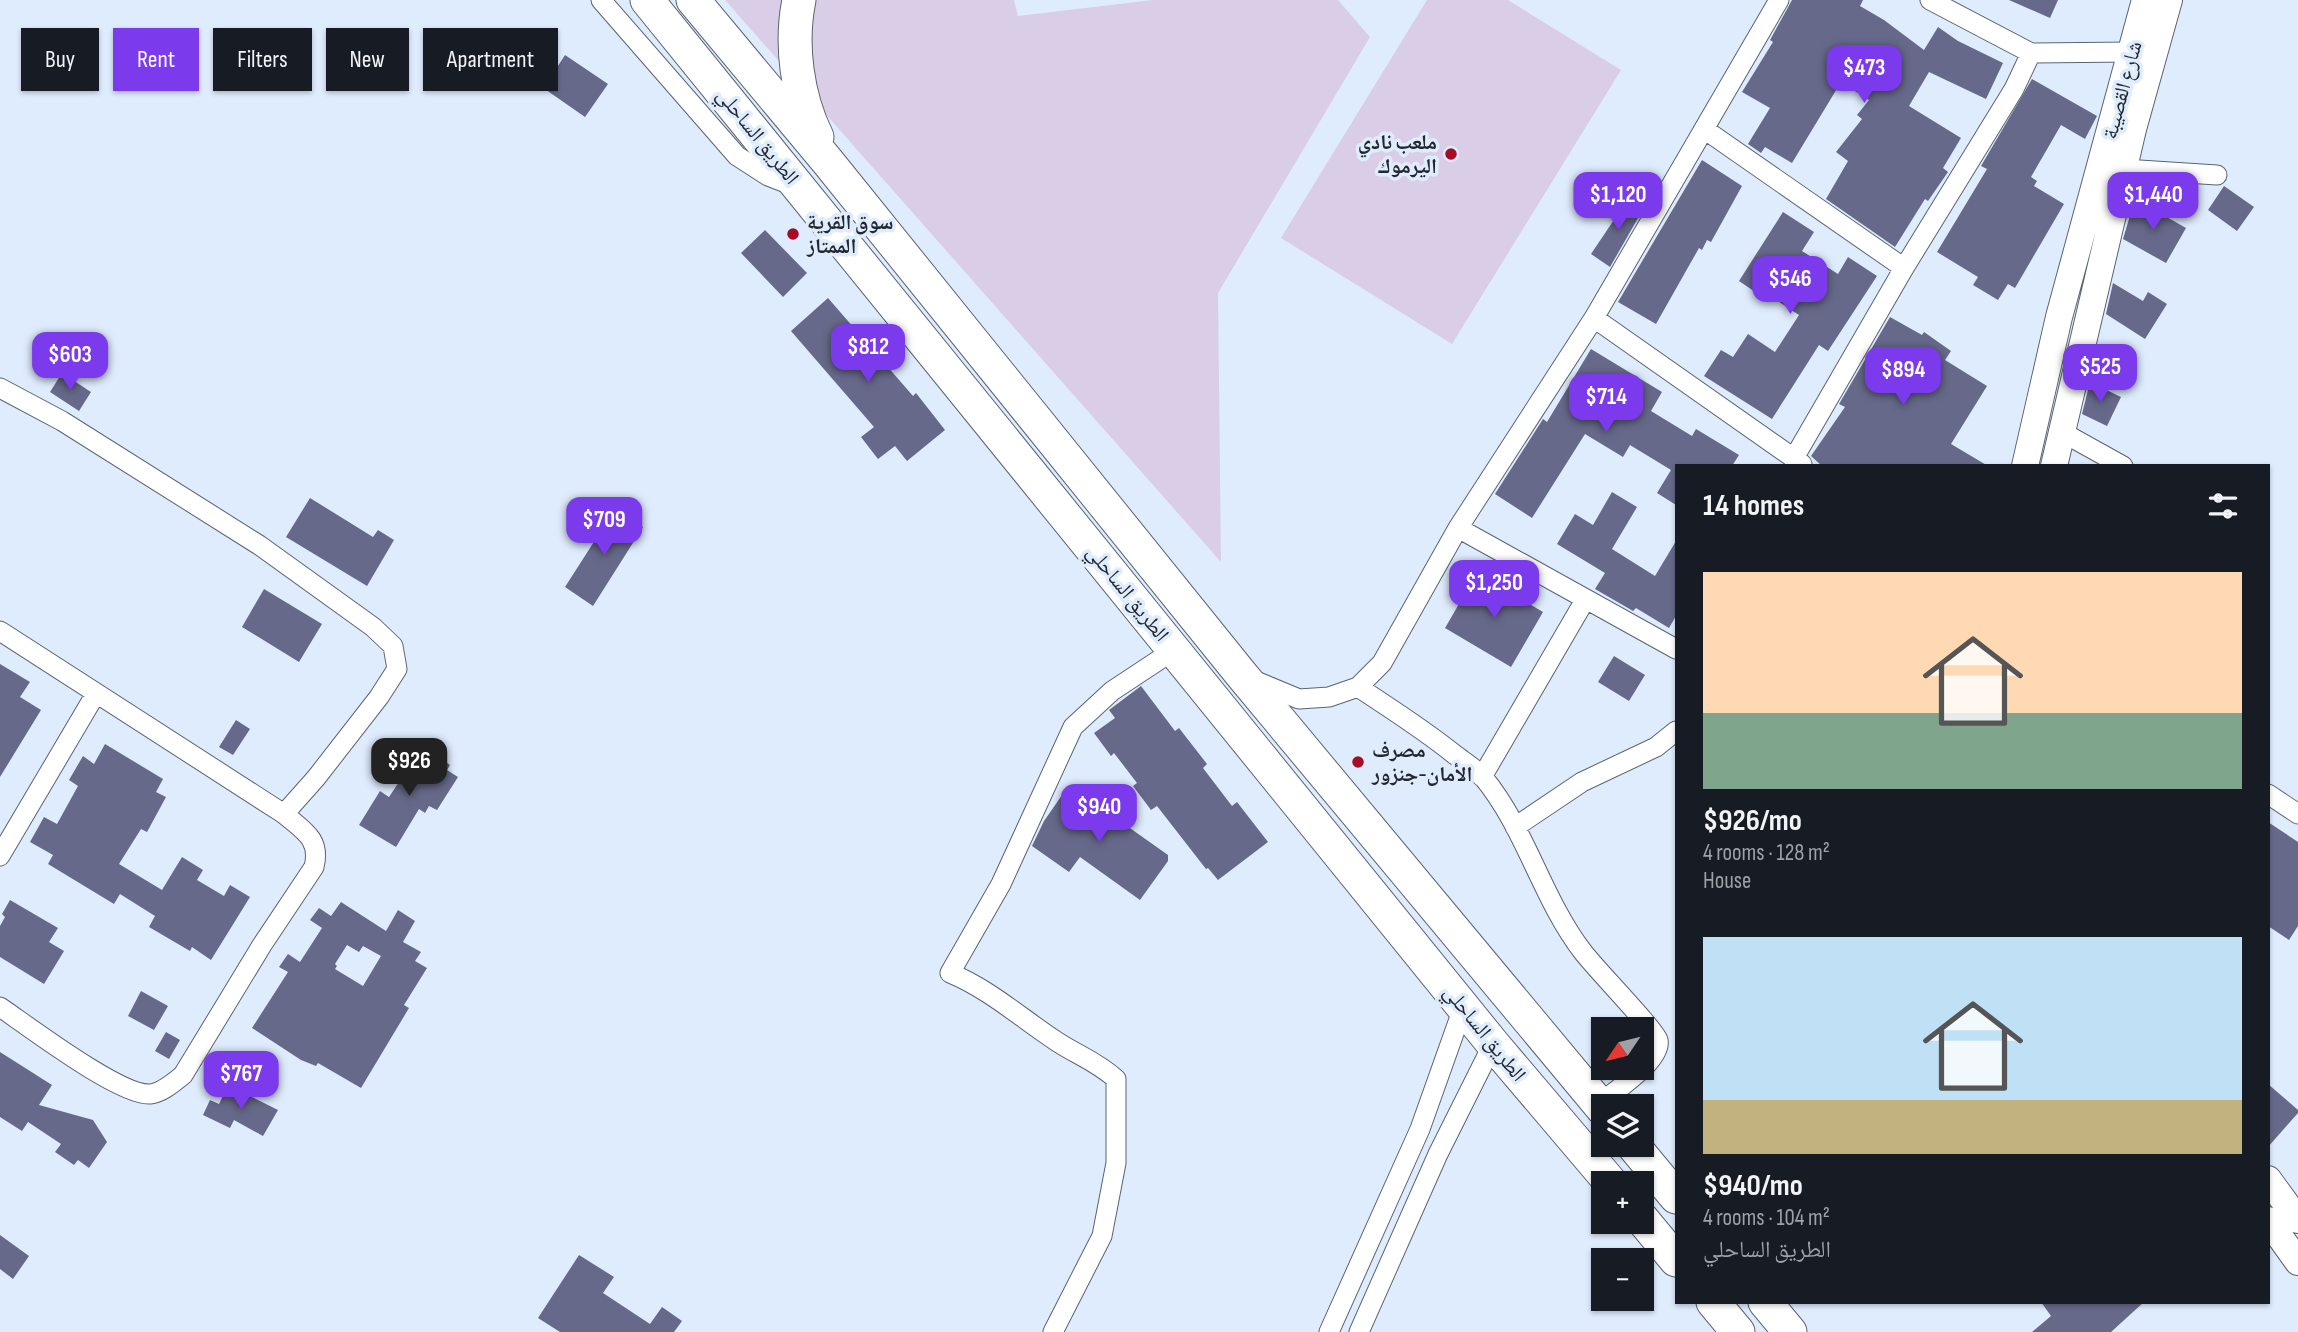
<!DOCTYPE html>
<meta charset="utf-8">
<style>
body{margin:0;font-family:"Sofia Sans Condensed","Noto Naskh Arabic",sans-serif;background:#242831;color:#f1f3f6;height:100vh;display:flex;flex-direction:column;font-size:26px;white-space:nowrap}
*{box-sizing:border-box;margin:0}
p{font-size:23px;color:#9ea1a6}
.icon{flex:none;width:38px;height:38px;fill:none;stroke:currentColor;stroke-width:2;stroke-linecap:round;stroke-linejoin:round}
.map{position:relative;flex:1;overflow:hidden}
.sheet{position:absolute;left:1675px;top:464px;width:595px;height:840px;display:flex;flex-direction:column;background:#171b24;border-radius:0px;box-shadow:0 2px 5px #0004}
.sheet>*{flex:none}
.hud{position:absolute;left:21px;top:28px;width:665px;height:63px;display:flex;gap:14px}
.needle{width:46px;rotate:235deg}
.tools{position:absolute;left:1591px;top:1017px;display:grid;gap:14px}
.tools a{display:grid;place-items:center;width:63px;height:63px;border-radius:0px;background:#171b24;box-shadow:0 2px 5px #0004;font-size:35px}
.price{position:absolute;translate:-50% -60px;padding:0 16px;border-radius:14px;background:#7c3aed;color:#fff;font-size:23px;line-height:46px;filter:drop-shadow(0 2px 4px #0008)}
.price::after{content:'';position:absolute;left:50%;top:42px;width:21px;height:16px;margin-left:-10px;background:inherit;clip-path:polygon(0 0,100% 0,50% 100%)}
.price.selected{background:#222;color:#fff}
ul{padding:0;list-style:none}
li{display:grid;align-content:center;gap:14px;height:371px;padding:0 28px}
li span{display:grid;place-items:center;height:217px;border-radius:0px;color:#555}
li>.icon{margin-inline-start:auto}
span .icon{width:126px;height:126px;fill:#fffc;stroke-width:1}
li b{font-size:30px}
h2{display:flex;justify-content:space-between;align-items:center;height:84px;padding:0 28px;font-size:30px}
.tag{padding:0 24px;border-radius:0px;background:#171b24;box-shadow:0 2px 5px #0004;font-size:24px;line-height:63px}
.tag.selected{background:#7c3aed;color:#fff}
.map>svg:first-child{display:block}
.green{fill:#d9cde7}
.building{fill:#67698a;fill-rule:evenodd}
.lines{fill:none;stroke-linecap:round;stroke-linejoin:round}
.street-casing{stroke:#596473;stroke-width:21}
.secondary-casing{stroke:#596473;stroke-width:28}
.highway-casing{stroke:#596473;stroke-width:35}
.street{stroke:#fff;stroke-width:19}
.secondary{stroke:#fff;stroke-width:26}
.highway{stroke:#fff;stroke-width:33}
.poi-dot{fill:#a60c24;stroke:#dfecfe;stroke-width:2.5}
.labels{text-anchor:middle;stroke-width:7;stroke-linejoin:round;paint-order:stroke}
.street-label{font-size:21px;fill:#23272e;stroke:#dfecfe}
.poi-label{font-size:21px;font-weight:bold;fill:#23272e;stroke:#dfecfe;text-anchor:start}
</style>
<div class="map">
<svg width="2298" height="1332" viewBox="0 0 2298 1332">
<rect width="100%" height="100%" fill="#dfecfe"/>
<path class="green" d="M725 0H1014L1018 16 1153 0H1338L1370 37 1218 293 1221 562Z
M1427 0H1508L1621 70 1452 344 1281 238Z"/>
<path class="building" d="M1792 0H1863L1860 6 1884 20 1924 50 1938 27 1958 41 2003 63 1986 99 1929 72 1909 106 1961 138 1943 168 1948 172 1928 201 1925 199 1895 247 1826 199 1848 161 1836 152 1862 119 1857 115 1869 100 1841 82 1792 163 1765 147 1761 153 1748 144 1770 108 1742 92 1773 42 1770 40Z
M2009 0H2058L2050 18Z
M532 52 556 69 565 55 608 84 585 117 519 71Z
M2032 79 2097 116 2085 139 2061 125 2031 177 2037 181 2034 186 2064 204 2015 288 2008 284 1998 300 1973 285 1978 277 1937 252 1987 169 1981 166Z
M1702 160 1742 186 1711 242 1707 240 1702 250 1699 248 1656 324 1618 302Z
M2224 186 2254 207 2237 231 2208 210Z
M1630 196 1645 206 1610 267 1591 254Z
M2135 199 2186 228 2166 263 2123 239Z
M1783 212 1814 232 1802 251 1838 274 1848 257 1877 276 1828 351 1819 345 1772 419 1704 376 1721 350 1733 357 1748 334 1775 352 1799 315 1773 298 1770 302 1739 281Z
M765 230 807 273 783 297 741 253Z
M2113 283 2143 301 2148 292 2167 304 2145 339 2106 314Z
M828 298 913 396 916 393 945 430 907 461 895 446 878 459 861 437 874 427 791 331Z
M1890 317 1922 335 1924 332 1951 351 1945 360 1987 386 1951 444 1988 466H1822L1811 456 1845 407 1839 404Z
M1591 349 1662 392 1651 411 1692 436 1696 429 1739 455 1732 466H1676V505L1657 493 1671 470 1630 445 1623 457 1585 434 1532 518 1495 494 1543 419 1547 422Z
M62 373 91 392 79 411 50 392Z
M2090 382 2121 397 2107 426 2082 414Z
M1612 492 1637 507 1612 549 1655 576 1676 541V616L1669 628 1636 608 1633 611 1595 589 1605 573 1557 544 1575 514 1593 525Z
M310 498 373 537 378 530 394 540 367 586 286 537Z
M615 509 643 527 593 606 565 587Z
M1477 573 1543 612 1511 667 1445 628Z
M264 589 322 624 299 662 242 627Z
M1614 656 1645 675 1629 701 1598 682Z
M0 664 30 682 20 697 41 710 0 777Z
M1141 686 1175 731 1179 728 1207 764 1203 768 1232 806 1237 802 1268 842 1218 880 1208 868 1206 869 1157 806 1151 810 1133 786 1137 783 1114 753 1111 756 1094 733 1115 718 1109 710Z
M236 720 250 729 233 755 219 747Z
M105 744 163 779 156 792 166 797 147 832 141 829 119 864 162 890 182 857 203 870 197 880 224 896 230 885 250 897 211 960 192 947 190 951 149 927 155 916 120 894 114 904 48 864 53 855 30 842 44 817 57 824 78 786 69 780 83 756 94 764Z
M419 752 432 761 436 755 450 765 447 770 458 777 437 810 429 806 425 813 419 809 396 847 359 825 380 791 389 797Z
M1069 785 1168 855V861L1140 900 1080 857 1069 872 1032 846 1044 821Z
M2268 822 2298 842V926L2289 940 2268 926Z
M10 900 58 928 49 942 64 951 44 984 0 957V926L5 917 2 914Z
M341 902 386 931 398 910 415 921 403 942 421 952 415 961 427 968 404 1005 409 1008 361 1088 318 1063 316 1066 301 1060 252 1028 288 972 279 967 288 954 300 962 322 928 310 920 319 908 331 916ZM347 945 359 952 363 946 381 956 363 986 335 969 337 966 335 964Z
M141 991 168 1006 154 1030 128 1016Z
M166 1032 180 1040 169 1059 155 1051Z
M0 1052 52 1085 39 1105 93 1120 107 1142 89 1168 78 1160 74 1165 55 1152 61 1144 28 1122 22 1131 0 1117Z
M2268 1084 2298 1110V1113L2268 1147Z
M228 1085 278 1110 263 1136 234 1120 230 1128 203 1115 210 1100 219 1104Z
M0 1235 29 1256 13 1279 0 1269Z
M579 1255 614 1277 603 1293 650 1324 662 1307 682 1321 674 1332H560L538 1318Z
M2041 1302H2144L2111 1332H2032L2051 1316Z"/>
<g class="lines">
<g class="street-casing">
<path id="street" d="M601 0 737 156 768 176 791 185
M1930 0 2031 53 2132 52
M1704 129 1904 268
M2124 169 2217 175
M1594 318 1802 464
M0 388 62 421 259 545 373 627 393 646 397 669 379 697 316 778 284 814C304 831 321 839 314 867L262 945 183 1075C174 1082 162 1093 150 1094 120 1096 28 1026 0 1007
M2060 431 2123 466
M1794 458 1904 268 2014 89 2031 53
M1458 528 1676 649
M0 631 284 814
M1251 679 1299 699 1329 697 1358 687 1382 663 1458 528 1594 318 1779 0
M1358 687C1391 709 1423 729 1454 754 1463 761 1475 768 1483 777 1526 829 1542 899 1583 952 1594 967 1656 1031 1658 1040 1663 1060 1613 1092 1599 1104
M1482 777 1585 600
M2268 794 2298 814
M1515 827 1582 782 1656 747 1676 731
M0 856 95 695
M1053 1332 1102 1236 1116 1163V1079C1096 1061 1077 1055 1056 1041 1021 1018 989 989 950 973L1001 884 1073 727 1112 691 1174 650
M1329 1332 1420 1129 1463 1008
M1359 1332 1438 1154 1493 1044"/>
</g>
<g class="secondary-casing">
<path id="secondary" d="M2025 466 2059 317 2145 0
M2054 466 2133 129 2169 0
M2268 1179 2298 1220
M2268 1220 2298 1262"/>
</g>
<g class="highway-casing">
<path id="highway" d="M647 0 1493 1044 1611 1183
M693 0 828 162 1241 674 1603 1109
M799 0C790 44 797 97 817 137
M1632 1144 1676 1197
M1642 1219 1676 1260
M1713 1302 1738 1332
M1765 1302 1790 1332"/>
</g>
<use href="#street" class="street"/>
<use href="#secondary" class="secondary"/>
<use href="#highway" class="highway"/>
</g>
<g class="poi-dot">
<circle cx="1451" cy="154" r="7"/>
<circle cx="793" cy="234" r="7"/>
<circle cx="1358" cy="762" r="7"/>
</g>
<g class="labels">
<g class="street-label">
<text transform="translate(2122 90) rotate(-75)" y="7">شارع القصيبة</text>
<text transform="translate(758 136) rotate(51)" y="7">الطريق الساحلي</text>
<text transform="translate(1128 593) rotate(51)" y="7">الطريق الساحلي</text>
<text transform="translate(1485 1033) rotate(51)" y="7">الطريق الساحلي</text>
</g>
<g class="poi-label">
<text x="1437" y="149" text-anchor="end">ملعب نادي<tspan x="1437" dy="24">اليرموك</tspan></text>
<text x="807" y="229">سوق القرية<tspan x="807" dy="24">الممتاز</tspan></text>
<text x="1372" y="757">مصرف<tspan x="1372" dy="24">الأمان-جنزور</tspan></text>
</g>
</g>
</svg>
<div class="tools">
<a><svg class="needle" viewBox="-14 -14 28 28"><path d="M0-13l5 13h-10z" fill="#e53935"/><path d="M0 13l5-13h-10z" fill="#9ea1a6"/></svg></a>
<a><svg class="icon" aria-label="layers" viewBox="0 0 24 24"><path d="M12 4l9 5-9 5-9-5zM3 14l9 5 9-5"/></svg></a>
<a>+</a>
<a>−</a>
</div>
<b class="price" style="left:1864px;top:105px">$473</b>
<b class="price" style="left:1618px;top:232px">$1,120</b>
<b class="price" style="left:2153px;top:232px">$1,440</b>
<b class="price" style="left:1790px;top:316px">$546</b>
<b class="price" style="left:868px;top:384px">$812</b>
<b class="price" style="left:70px;top:392px">$603</b>
<b class="price" style="left:2100px;top:404px">$525</b>
<b class="price" style="left:1903px;top:407px">$894</b>
<b class="price" style="left:1606px;top:434px">$714</b>
<b class="price" style="left:604px;top:557px">$709</b>
<b class="price" style="left:1494px;top:620px">$1,250</b>
<b class="price selected" style="left:409px;top:798px">$926</b>
<b class="price" style="left:1099px;top:844px">$940</b>
<b class="price" style="left:241px;top:1111px">$767</b>
<div class="hud">
<a class="tag">Buy</a>
<a class="tag selected">Rent</a>
<a class="tag">Filters</a>
<a class="tag">New</a>
<a class="tag">Apartment</a>
</div>
<section class="sheet">
<h2>14 homes<svg class="icon" aria-label="filters" viewBox="0 0 24 24"><path d="M4 7h16M4 17h16"/><circle cx="9" cy="7" r="2"/><circle cx="15" cy="17" r="2"/></svg></h2>
<ul>
<li><span style="background:linear-gradient(#ffd9b3 65%,#7fa58c 0)"><svg class="icon" aria-label="home" viewBox="0 0 24 24"><path d="M3 11l9-7 9 7M6 9v11h12V9"/></svg></span><div><b>$926/mo</b><p>4 rooms · 128 m²</p><p>House</p></div></li>
<li><span style="background:linear-gradient(#bfe0f5 75%,#c2b280 0)"><svg class="icon" aria-label="home" viewBox="0 0 24 24"><path d="M3 11l9-7 9 7M6 9v11h12V9"/></svg></span><div><b>$940/mo</b><p>4 rooms · 104 m²</p><p>الطريق الساحلي</p></div></li>
</ul>
</section>
</div>
